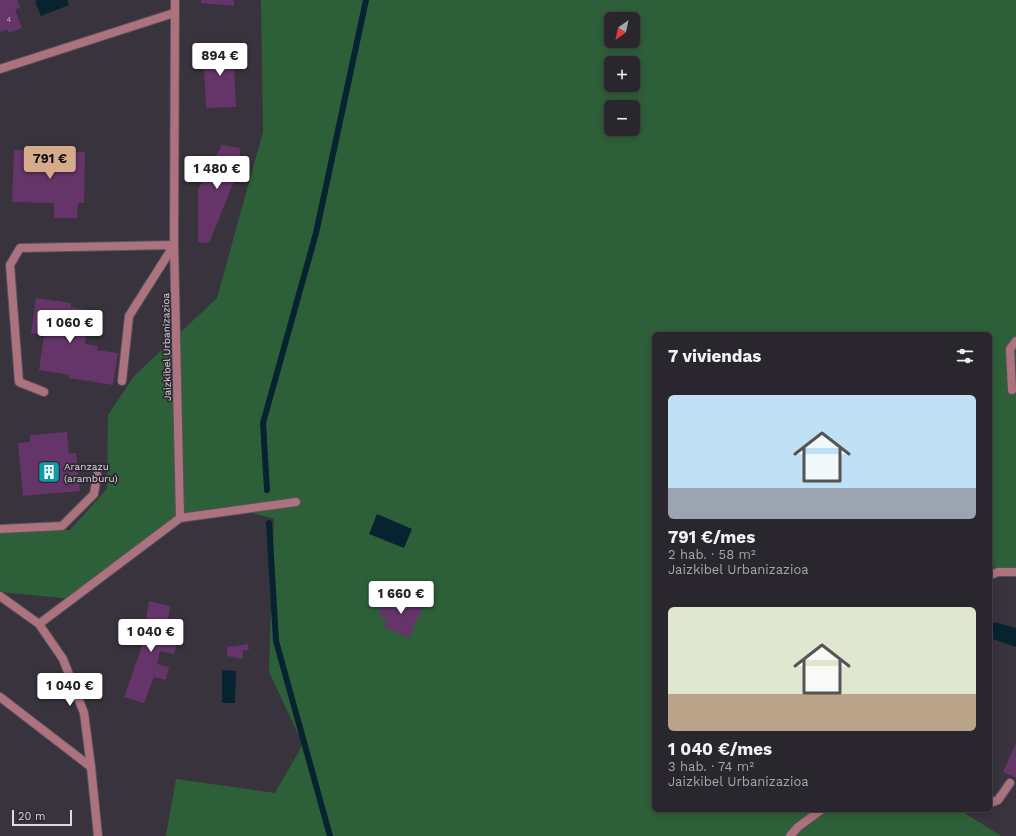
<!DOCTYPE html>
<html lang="es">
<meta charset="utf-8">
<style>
body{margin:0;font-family:"Work Sans",sans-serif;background:#36323a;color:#f1f3f6;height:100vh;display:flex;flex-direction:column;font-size:15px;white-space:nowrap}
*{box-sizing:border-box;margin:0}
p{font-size:13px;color:#a5a5aa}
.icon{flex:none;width:22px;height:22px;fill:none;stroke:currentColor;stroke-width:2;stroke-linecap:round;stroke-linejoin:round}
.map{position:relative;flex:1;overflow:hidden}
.details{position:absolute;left:652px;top:332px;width:340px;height:480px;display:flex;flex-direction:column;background:#2a262e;border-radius:6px;box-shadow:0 2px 10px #0003,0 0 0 1px #46434a}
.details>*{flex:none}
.needle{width:26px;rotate:213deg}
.tools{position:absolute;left:604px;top:12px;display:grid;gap:8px}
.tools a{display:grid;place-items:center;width:36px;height:36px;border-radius:6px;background:#2a262e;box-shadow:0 2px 10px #0003,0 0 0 1px #46434a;font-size:20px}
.scale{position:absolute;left:12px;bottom:10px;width:60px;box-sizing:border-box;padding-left:4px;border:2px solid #dcd9df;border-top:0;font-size:11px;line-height:14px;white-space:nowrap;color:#dcd9df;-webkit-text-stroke:3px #2e2932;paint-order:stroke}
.price{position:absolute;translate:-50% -34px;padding:0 9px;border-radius:4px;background:#fff;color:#222;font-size:13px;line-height:26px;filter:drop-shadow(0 1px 2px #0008)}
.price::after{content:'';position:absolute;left:50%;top:24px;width:12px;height:9px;margin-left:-6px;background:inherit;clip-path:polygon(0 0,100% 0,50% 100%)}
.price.selected{background:#d6ab8b;color:#111}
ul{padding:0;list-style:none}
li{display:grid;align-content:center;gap:8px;height:212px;padding:0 16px}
li span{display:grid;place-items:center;height:124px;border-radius:6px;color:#555}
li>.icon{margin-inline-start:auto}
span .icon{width:72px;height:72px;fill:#fffc;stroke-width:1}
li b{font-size:17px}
h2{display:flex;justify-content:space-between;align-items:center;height:48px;padding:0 16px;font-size:17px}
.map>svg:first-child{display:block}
.green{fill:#2d6038;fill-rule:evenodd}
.water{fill:#082330}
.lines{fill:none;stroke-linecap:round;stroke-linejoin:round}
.stream{stroke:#082330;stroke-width:6}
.building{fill:#65356a}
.service-casing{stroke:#56515a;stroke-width:10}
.minor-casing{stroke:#56515a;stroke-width:10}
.service{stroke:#ac737f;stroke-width:8}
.minor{stroke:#ac737f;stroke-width:8}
.labels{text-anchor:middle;stroke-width:3.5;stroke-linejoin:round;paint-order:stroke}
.number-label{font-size:8px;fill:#beb0c2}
.street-label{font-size:10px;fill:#dcd9df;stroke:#2e2932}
.poi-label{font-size:10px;fill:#dcd9df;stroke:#2e2932;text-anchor:start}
</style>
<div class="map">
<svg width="1016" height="836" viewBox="0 0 1016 836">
<rect width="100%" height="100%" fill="#38333d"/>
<path class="green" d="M261 0H1016V575L997 572 990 559V334H654V810H960L1001 836H166L176 779 275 793 303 744 269 672 274 519 242 510 180 518 72 599 0 592V534L3 530H70L107 489 108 415 134 376 217 298 263 132ZM611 19H633V41H611ZM611 63H633V85H611ZM611 107H633V129H611Z"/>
<path class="water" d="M38 0H67L69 5 41 16 35 1Z
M377 514 412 529 404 548 369 534Z
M991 622 998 623 1016 628V647L990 638Z
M222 670 236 671 235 703H222Z"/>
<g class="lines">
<path class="stream" d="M267 490 263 423 316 233 366 0
M269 523 276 641 330 836"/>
</g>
<path class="building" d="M0 0H17L20 8 15 9 22 28 9 33 7 29 0 32Z
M201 0H234V6L201 3Z
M233 45 236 107 206 108 203 47Z
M222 145 240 148V167L209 243 198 242V190Z
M14 150 85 152 84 203H78L77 218H54V203L12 202Z
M36 298 71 303V307L90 311 85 344 98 346 97 350 118 353 113 385 69 378V375L39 370 44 335 31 333Z
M67 432 69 453H76L80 491 23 496 18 443 30 442V435Z
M406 596 424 604 409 638 384 627 387 619 378 615 385 598 402 605Z
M149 601 170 606 166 637 178 640 174 654 160 651 157 664 169 667 166 680 154 677 144 703 124 697 140 652Z
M248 644 249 650H243V659L227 656V647Z
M1016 743V778L1003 772Z"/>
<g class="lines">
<g class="service-casing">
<path id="service" d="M0 69 174 13
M1012 390 1010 349 1016 341
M44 392 19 382 10 265 20 248 174 245 129 316 122 381
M180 518 296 502
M0 529 62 526 94 494 97 475
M0 697 91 767
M990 803 998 800 1010 783"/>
</g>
<g class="minor-casing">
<path id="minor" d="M990 575 998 572H1016
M0 596 39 624 63 659 84 713 91 767 98 836
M39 624 180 518 174 245 175 0
M790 836 798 827 821 810"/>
</g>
<use href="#service" class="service"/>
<use href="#minor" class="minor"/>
</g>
<defs>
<g id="building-square" transform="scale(1.15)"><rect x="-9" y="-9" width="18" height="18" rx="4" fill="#0f9aa8" stroke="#2e2932"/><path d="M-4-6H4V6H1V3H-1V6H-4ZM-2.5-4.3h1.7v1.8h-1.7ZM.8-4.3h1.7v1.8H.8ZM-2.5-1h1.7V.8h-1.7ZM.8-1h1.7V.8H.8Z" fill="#fff"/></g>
</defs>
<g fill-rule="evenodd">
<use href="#building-square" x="49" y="472"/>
</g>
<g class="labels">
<g class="number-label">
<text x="9" y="22">4</text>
</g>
<g class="street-label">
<text transform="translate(166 347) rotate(-91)" y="4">Jaizkibel Urbanizazioa</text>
</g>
<g class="poi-label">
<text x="64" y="470">Aranzazu<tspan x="64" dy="12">(aramburu)</tspan></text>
</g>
</g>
</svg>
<div class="tools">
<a><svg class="needle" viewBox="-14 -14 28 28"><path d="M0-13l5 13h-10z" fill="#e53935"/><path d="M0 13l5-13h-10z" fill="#a5a5aa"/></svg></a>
<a>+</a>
<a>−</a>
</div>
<div class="scale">20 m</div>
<b class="price" style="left:220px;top:77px">894 €</b>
<b class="price selected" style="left:50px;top:180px">791 €</b>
<b class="price" style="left:217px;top:190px">1 480 €</b>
<b class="price" style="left:70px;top:344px">1 060 €</b>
<b class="price" style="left:401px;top:615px">1 660 €</b>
<b class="price" style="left:151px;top:653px">1 040 €</b>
<b class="price" style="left:70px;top:707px">1 040 €</b>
<section class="details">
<h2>7 viviendas<svg class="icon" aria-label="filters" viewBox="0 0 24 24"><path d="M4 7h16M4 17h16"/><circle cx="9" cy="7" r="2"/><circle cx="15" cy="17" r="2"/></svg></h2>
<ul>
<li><span style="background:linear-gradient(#bfe0f5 75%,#9aa5b1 0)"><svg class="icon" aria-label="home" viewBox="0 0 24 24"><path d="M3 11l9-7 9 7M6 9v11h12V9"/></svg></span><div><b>791 €/mes</b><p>2 hab. · 58 m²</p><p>Jaizkibel Urbanizazioa</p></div></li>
<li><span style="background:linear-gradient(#dfe7d0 70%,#b9a48a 0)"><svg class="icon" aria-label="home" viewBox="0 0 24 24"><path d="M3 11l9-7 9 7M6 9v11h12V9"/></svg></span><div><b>1 040 €/mes</b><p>3 hab. · 74 m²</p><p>Jaizkibel Urbanizazioa</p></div></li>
</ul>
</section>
</div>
